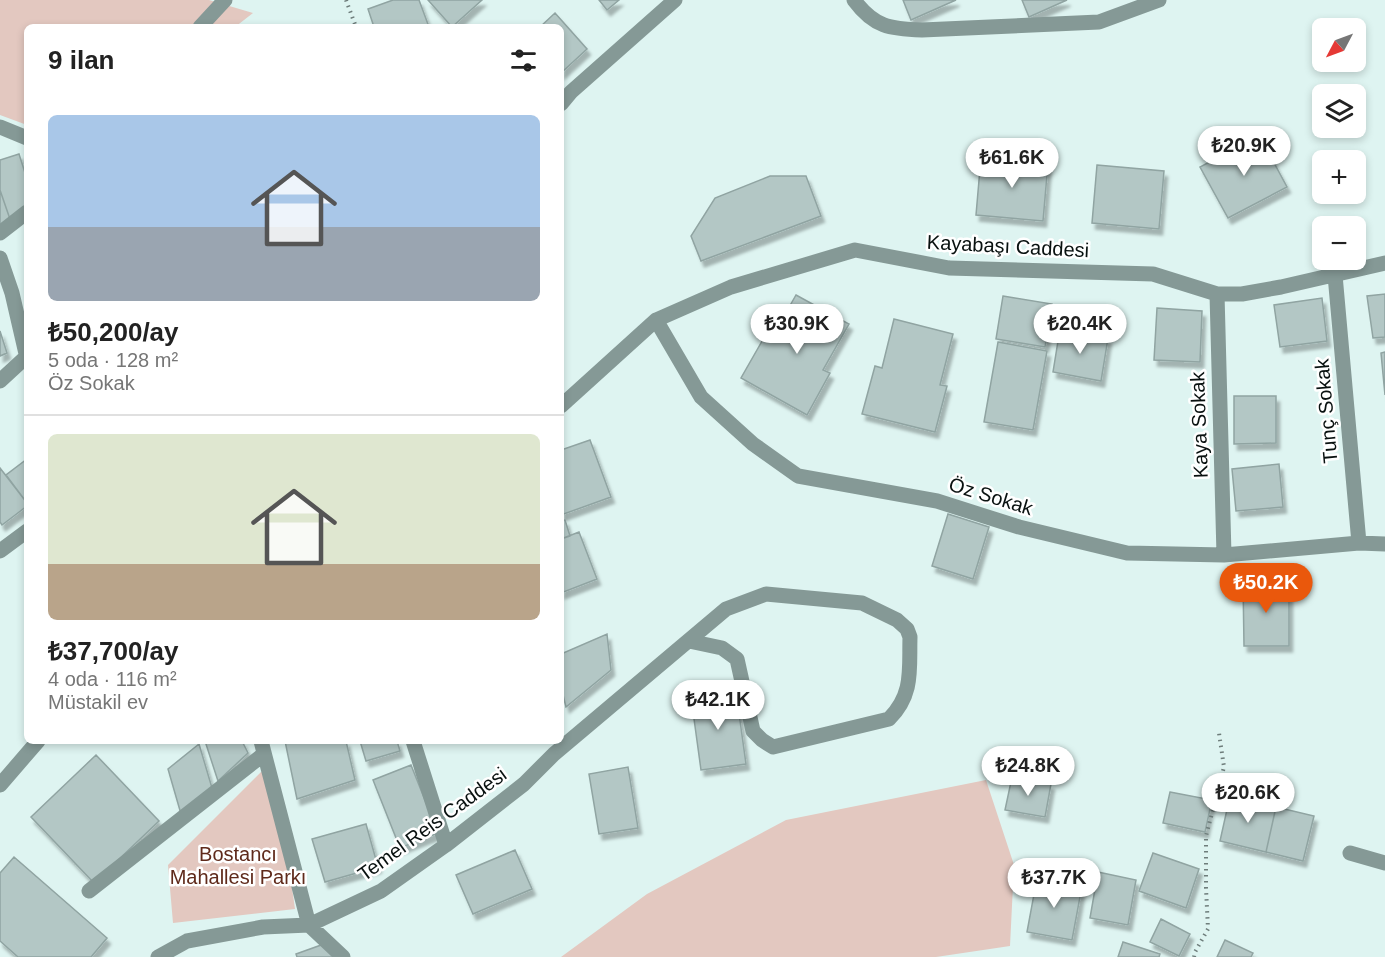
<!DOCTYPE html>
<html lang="tr">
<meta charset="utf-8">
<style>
body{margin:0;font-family:Helvetica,sans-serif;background:#f6f6f6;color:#222;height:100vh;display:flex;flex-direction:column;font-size:22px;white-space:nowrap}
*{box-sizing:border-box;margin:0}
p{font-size:20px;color:#767676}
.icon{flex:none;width:33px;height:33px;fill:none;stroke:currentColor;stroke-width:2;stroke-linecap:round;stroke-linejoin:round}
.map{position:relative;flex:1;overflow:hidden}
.panel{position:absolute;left:24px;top:24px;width:540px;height:720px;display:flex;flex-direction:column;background:#fff;border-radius:9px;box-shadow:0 3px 9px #0003}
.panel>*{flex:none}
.needle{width:39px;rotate:229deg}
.fabs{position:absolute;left:1312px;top:18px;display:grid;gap:12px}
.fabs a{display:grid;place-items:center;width:54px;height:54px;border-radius:9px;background:#fff;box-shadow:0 3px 9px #0003;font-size:30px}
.price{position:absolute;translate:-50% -51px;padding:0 14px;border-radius:21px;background:#fff;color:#222;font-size:20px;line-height:39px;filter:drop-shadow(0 2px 3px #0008)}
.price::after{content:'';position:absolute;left:50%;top:36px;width:18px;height:14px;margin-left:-9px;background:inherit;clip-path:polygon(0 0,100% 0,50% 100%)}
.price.selected{background:#ea580c;color:#fff}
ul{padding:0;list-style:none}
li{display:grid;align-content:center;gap:12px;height:318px;padding:0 24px}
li+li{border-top:2px solid #e0e0e0}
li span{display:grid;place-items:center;height:186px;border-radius:9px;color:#555}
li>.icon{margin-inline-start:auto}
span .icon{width:108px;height:108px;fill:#fffc;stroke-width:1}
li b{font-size:26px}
h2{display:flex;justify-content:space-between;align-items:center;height:72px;padding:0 24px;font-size:26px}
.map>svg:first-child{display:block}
.green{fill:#e3c8c0}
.building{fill:#b3c7c5;stroke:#90a4a2;stroke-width:1.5;filter:url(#shadow)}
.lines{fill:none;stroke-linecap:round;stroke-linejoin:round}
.path{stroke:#6e7d7b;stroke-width:4;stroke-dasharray:1.5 4.5;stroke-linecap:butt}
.minor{stroke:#859996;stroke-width:15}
.labels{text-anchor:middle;stroke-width:5;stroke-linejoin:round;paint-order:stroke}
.street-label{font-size:20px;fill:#091110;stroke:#fff}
.park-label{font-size:20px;fill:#5f2a1b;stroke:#fff}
</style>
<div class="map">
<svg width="1385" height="957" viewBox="0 0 1385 957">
<defs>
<filter id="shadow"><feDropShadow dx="3.5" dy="6" stdDeviation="1.5" flood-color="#0004"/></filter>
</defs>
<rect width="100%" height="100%" fill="#def4f1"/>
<path class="green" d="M0 0H209L253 13 235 27H27V125L0 115Z
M269 764 289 867 295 909 173 923 168 865Z
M986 780 1014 865 1010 946 936 957H561L647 894 786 820Z"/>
<path class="building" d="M393 0H419L429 27H374L368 9Z
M428 0H482L452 27Z
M599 0H619L607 10Z
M903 0H956L911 20Z
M1022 0H1067L1029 17Z
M555 13 587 49 561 73V27H540Z
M1259 135 1287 187 1228 218 1200 167Z
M19 154 27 179V206L11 222 0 190V160Z
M981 157 1048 163 1043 221 976 215Z
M1097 165 1164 171 1159 229 1092 223Z
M770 176H806L821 216 701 261 691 236 715 198Z
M0 190 11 222 0 225Z
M1385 294V337L1373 338 1367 296Z
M796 295 849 324 823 370 830 373 807 415 741 378 765 336 771 339Z
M1003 296 1052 304 1045 347 996 339Z
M1322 298 1327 341 1280 347 1274 305Z
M1157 308 1202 311 1200 362 1154 360Z
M894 319 953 334 940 385 947 386 935 432 862 414 875 366 882 368Z
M1060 329 1108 338 1101 381 1053 372Z
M0 331 7 353 0 356Z
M998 342 1047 351 1033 430 984 422Z
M1385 352V395L1381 353Z
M1234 396H1276V443L1234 444Z
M590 440 611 497 561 515V450Z
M27 459V503L6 475Z
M1279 464 1283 507 1236 511 1232 469Z
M0 468 27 503V506L2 525 0 522Z
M948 514 989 527 973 579 932 566Z
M565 520 570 536 561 539V521Z
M579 532 597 579 561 593V539Z
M1243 582H1289V646H1244Z
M607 634 611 670 566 707 561 687V654Z
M736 692 746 764 701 770 691 697Z
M205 741H242L248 753 218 781Z
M285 741H346L355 780 297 799Z
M360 741H397L400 751 366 761Z
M199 744 212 788 181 814 168 769Z
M96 755 159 821 94 883 31 817Z
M411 765 438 833 400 848 373 780Z
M628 767 638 828 599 834 589 774Z
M1012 777 1051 784 1045 817 1005 810Z
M1170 792 1212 800 1205 832 1163 823Z
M1230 796 1276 807 1266 852 1220 841Z
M1276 807 1314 816 1303 861 1266 852Z
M366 824 378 867 325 882 312 839Z
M515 850 532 889 473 914 456 875Z
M1153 853 1199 869 1186 908 1139 891Z
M14 857 107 938 91 957H18L0 941V873Z
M1098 872 1136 880 1128 925 1090 918Z
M1037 878 1082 886 1072 940 1027 932Z
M1161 919 1190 934 1179 956 1150 942Z
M1225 940 1253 953 1251 957H1217Z
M1123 942 1160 954 1159 957H1118Z
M324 944 334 957H297L296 954Z"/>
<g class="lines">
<path class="path" d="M346 0 356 27
M1194 957 1195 952 1208 929 1206 888V836L1224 767 1219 733"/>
<path class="minor" d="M854 0C874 27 890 29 922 30L1099 22 1159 0
M200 27 225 0
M561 104 571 92 675 0
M0 127 27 138
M0 233 27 212
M0 258 12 293 27 358
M1335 275 1359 543
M1217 294 1224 555
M656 320 701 397 753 444 798 476 937 501 1019 527 1127 553 1224 555 1359 543 1385 544
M0 381 26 357
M561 406 656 320 731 287 855 250 949 268 1153 274 1217 294H1242L1281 287 1385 263
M0 551 27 531
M261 741 309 925 343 957
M413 741 446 845
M0 785 38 741
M1350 853 1385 863
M89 891 264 754
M158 957 187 941 263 927 309 925 381 891 446 845 524 784 554 754 592 722 726 609 766 594 862 603 897 620 907 629 910 637C909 669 914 694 889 719L773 747 762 740 753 731 737 659 722 648 689 641"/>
</g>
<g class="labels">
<g class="street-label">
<text transform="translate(1008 246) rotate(3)" y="7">Kayabaşı Caddesi</text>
<text transform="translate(1326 411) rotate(-95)" y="7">Tunç Sokak</text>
<text transform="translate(1199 425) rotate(-92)" y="7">Kaya Sokak</text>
<text transform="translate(991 496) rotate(17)" y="7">Öz Sokak</text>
<text transform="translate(432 824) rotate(-36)" y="7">Temel Reis Caddesi</text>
</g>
<g class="park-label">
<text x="238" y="861">Bostancı<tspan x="238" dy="23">Mahallesi Parkı</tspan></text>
</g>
</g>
</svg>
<div class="fabs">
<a><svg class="needle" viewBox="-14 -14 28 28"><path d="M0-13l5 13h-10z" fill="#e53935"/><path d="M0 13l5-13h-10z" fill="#767676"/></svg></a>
<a><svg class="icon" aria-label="layers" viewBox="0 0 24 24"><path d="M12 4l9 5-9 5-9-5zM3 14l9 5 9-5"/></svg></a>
<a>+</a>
<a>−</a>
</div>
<b class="price" style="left:1244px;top:177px">₺20.9K</b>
<b class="price" style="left:1012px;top:189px">₺61.6K</b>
<b class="price" style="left:797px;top:355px">₺30.9K</b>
<b class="price" style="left:1080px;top:355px">₺20.4K</b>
<b class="price selected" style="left:1266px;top:614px">₺50.2K</b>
<b class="price" style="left:718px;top:731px">₺42.1K</b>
<b class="price" style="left:1028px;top:797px">₺24.8K</b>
<b class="price" style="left:1248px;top:824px">₺20.6K</b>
<b class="price" style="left:1054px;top:909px">₺37.7K</b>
<section class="panel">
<h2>9 ilan<svg class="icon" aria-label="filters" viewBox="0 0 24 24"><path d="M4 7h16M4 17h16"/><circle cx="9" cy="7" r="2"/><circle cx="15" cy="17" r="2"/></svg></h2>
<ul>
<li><span style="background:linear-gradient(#a9c7e8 60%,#9aa5b1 0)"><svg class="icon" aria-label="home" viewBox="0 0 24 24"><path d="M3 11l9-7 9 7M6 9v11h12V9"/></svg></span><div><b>₺50,200/ay</b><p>5 oda · 128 m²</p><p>Öz Sokak</p></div></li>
<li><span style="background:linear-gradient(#dfe7d0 70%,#b9a48a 0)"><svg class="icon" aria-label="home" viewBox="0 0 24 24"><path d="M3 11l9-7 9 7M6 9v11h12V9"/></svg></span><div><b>₺37,700/ay</b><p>4 oda · 116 m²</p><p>Müstakil ev</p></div></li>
</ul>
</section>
</div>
